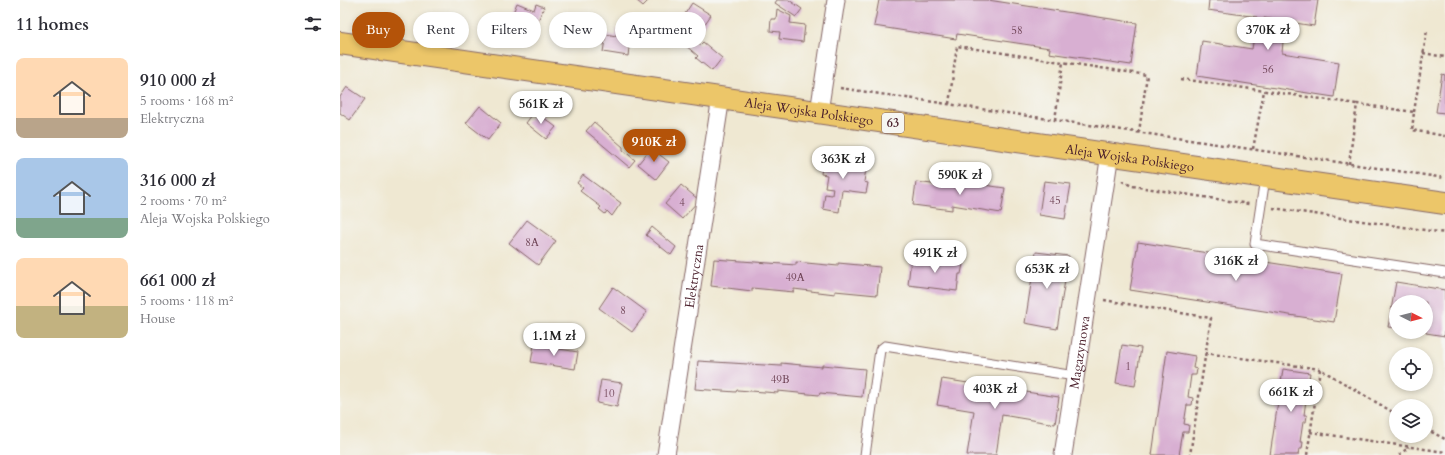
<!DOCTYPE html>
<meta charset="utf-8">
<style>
body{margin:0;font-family:Cardo,serif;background:#f2f2f3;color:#2b2b33;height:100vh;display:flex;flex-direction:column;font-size:15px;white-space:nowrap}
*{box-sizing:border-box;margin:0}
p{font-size:13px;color:#7c7c81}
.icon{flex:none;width:22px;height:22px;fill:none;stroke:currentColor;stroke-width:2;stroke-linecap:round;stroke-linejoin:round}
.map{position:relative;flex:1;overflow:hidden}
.details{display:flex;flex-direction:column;background:#fff;width:340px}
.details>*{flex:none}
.top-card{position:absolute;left:12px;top:12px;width:380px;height:36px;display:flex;gap:8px}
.needle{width:26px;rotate:96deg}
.controls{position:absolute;left:1049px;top:295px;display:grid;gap:8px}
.controls a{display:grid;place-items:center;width:44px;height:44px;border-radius:50%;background:#fff;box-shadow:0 2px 6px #0003;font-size:20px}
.price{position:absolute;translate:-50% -34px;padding:0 9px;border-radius:14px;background:#fff;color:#222;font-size:13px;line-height:26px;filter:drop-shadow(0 1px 2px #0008)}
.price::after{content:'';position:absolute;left:50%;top:24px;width:12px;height:9px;margin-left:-6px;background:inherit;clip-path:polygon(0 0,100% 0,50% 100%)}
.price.current{background:#b45309;color:#fff}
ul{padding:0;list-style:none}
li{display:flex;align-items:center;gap:12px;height:100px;padding:0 16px}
li span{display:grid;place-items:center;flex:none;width:112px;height:80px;border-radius:8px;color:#555}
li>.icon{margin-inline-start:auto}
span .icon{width:48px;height:48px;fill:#fffc;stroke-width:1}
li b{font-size:17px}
h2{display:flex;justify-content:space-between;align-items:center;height:48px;padding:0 16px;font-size:17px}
.pill{padding:0 14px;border-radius:18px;background:#fff;box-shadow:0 2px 6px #0003;font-size:14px;line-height:36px}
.pill.current{background:#b45309;color:#fff}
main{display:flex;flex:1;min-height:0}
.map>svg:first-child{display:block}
.building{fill:#d8afd2}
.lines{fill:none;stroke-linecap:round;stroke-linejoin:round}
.lane-casing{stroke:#846565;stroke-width:11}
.street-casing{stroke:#846565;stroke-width:19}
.primary-casing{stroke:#846565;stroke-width:24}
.path{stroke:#846565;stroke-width:2.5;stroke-dasharray:3 3;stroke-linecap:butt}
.lane{stroke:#fff;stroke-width:9}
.street{stroke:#fff;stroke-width:17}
.primary{stroke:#ecc669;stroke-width:22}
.labels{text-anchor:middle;stroke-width:4;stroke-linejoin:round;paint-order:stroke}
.number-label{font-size:11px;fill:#6e4355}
.shield{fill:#f6f6f2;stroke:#7e6067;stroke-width:1}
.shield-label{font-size:12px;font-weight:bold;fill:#4a1f2b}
.street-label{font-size:13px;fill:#4a1f2b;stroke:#f6f6f2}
</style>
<main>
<section class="details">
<h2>11 homes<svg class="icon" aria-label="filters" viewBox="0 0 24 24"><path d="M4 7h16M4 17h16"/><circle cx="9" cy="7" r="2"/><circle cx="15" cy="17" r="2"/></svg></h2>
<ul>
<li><span style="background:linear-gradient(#ffd9b3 75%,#b9a48a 0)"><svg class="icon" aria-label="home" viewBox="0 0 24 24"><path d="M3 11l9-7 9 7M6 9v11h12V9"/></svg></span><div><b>910 000 zł</b><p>5 rooms · 168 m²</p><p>Elektryczna</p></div></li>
<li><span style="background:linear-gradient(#a9c7e8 75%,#7fa58c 0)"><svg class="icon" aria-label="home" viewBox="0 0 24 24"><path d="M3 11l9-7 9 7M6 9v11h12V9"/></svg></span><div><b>316 000 zł</b><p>2 rooms · 70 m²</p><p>Aleja Wojska Polskiego</p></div></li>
<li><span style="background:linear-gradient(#ffd9b3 60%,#c2b280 0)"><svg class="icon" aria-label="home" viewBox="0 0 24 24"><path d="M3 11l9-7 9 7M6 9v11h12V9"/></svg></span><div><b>661 000 zł</b><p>5 rooms · 118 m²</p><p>House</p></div></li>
</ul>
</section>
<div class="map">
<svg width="1105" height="455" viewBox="0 0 1105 455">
<rect width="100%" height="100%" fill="#f6f6f2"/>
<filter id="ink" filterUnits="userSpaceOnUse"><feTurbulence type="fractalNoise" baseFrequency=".025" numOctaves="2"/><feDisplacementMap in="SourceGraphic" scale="8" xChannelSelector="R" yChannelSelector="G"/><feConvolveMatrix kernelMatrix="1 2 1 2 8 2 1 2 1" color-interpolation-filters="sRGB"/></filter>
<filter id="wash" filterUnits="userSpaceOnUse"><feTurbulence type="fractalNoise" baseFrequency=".012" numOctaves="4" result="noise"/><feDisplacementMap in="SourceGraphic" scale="16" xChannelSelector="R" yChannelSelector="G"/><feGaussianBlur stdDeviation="0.9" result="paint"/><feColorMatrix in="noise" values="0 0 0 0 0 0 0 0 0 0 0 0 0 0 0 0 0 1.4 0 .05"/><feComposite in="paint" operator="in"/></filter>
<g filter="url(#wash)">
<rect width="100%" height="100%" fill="#efe8d2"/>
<g id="blocks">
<path class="building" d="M296 0H309L303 6Z
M437 0H449L462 9 456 17 435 3Z
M539 0H648L797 23 791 65 709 53 710 48 617 34 616 39 534 26Z
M869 0H978L974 26 924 18 921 39 943 42 942 53 999 62 994 97 857 76 862 41 912 49 917 17 868 10Z
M177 3 194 10 196 4 204 7 194 30 170 20Z
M352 3 371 15 353 41 360 45 363 42 382 58 372 71 356 58 358 56 332 34Z
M437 9 451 16 450 23 465 25 463 42 439 39 440 32 430 31 431 19H436Z
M277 29 291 31 288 56 263 52 266 34 276 36Z
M1102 74 1105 75V113L1096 112Z
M7 87 25 99 10 120 0 113V97Z
M140 106 161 123 148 140 126 123Z
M195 111 216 127 206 139 186 123Z
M254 122 283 147V150L295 160 289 167 246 131Z
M311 148 329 162 316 179 298 164Z
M490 156 527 162 524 182 528 183 526 193 502 190 499 212 483 209 485 194 492 195 493 188 485 187 487 175 481 174 482 166 488 167Z
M243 175 281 203 272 216 267 211 265 214 259 209 261 207 240 191 243 188 237 183Z
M616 181 665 188 661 213 612 205V210L573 205 576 182 615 187Z
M704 181 731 184 725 219 699 215Z
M341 185 359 200 342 219 325 204Z
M187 220 216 241 198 265 169 243Z
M312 227 336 247 331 255 306 235Z
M798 242 1002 274 994 322 790 290Z
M696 252 729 256 717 329 685 323Z
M571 258 623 264 621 274H619L617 291 568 285Z
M374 259 456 265V262L498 266V263L540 267 537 295 495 291V294L454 289V292L412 288V291L371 286Z
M1056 282 1105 290V336L1086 333V302H1056V328L1048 327Z
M273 287 307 312 292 332 259 308Z
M194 345 238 352 235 369 191 362Z
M782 345 801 348 795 386 776 383Z
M827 351 855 356 853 368 857 369 856 375H851L848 397 853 398 852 405H847L844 424 849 425 848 432H843L839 455H812Z
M358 361 441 366V363L482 367V365L525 369 522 397 480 393 479 395 438 391V393L397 390 396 392 355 389Z
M943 369 970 373 968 385 971 386 970 392H967L964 415H967L966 422H963L960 442H963L962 449H959L958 455H930Z
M602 379 654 387 655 385 667 387 666 389 719 397 715 424 662 415 656 455H627L634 411 597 405Z
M261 380 282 383 277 407 257 403Z"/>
</g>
</g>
<g filter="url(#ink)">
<use href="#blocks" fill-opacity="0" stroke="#846565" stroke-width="1"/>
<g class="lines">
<g class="lane-casing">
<path id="lane" d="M925 178 915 244 1105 273
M525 455 540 350 545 346 735 376"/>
</g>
<g class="street-casing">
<g id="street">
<path d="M479 112 496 0"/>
<path id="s1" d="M326 455 381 97"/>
<path id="s2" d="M723 455 770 154"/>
</g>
</g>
<g class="primary-casing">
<g id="primary">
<path id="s3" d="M0 43 1105 203"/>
</g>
</g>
<path class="path" d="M1083 53 1105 57
M841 79 1017 104
M500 88 1105 178
M609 104 617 46 807 75 799 132
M1074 112 1087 30
M715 120 723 62
M913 149 924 91
M1009 164 1017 104 1074 112 1072 130 1105 136
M782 181 792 186 909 204
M933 208 1105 233
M764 300 871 318 850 455
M865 353 980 369
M1086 429 1105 439
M970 432 1105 452
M967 455 980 369 1056 414
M1059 455 1069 447"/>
<use href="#lane" class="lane"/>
<use href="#street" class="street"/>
<use href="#primary" class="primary"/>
</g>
</g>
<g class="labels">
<g class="number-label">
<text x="677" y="34">58</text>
<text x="928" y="73">56</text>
<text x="715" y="204">45</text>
<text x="342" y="206">4</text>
<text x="192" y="246">8A</text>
<text x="455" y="281">49A</text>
<text x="283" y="314">8</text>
<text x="788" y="370">1</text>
<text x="440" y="383">49B</text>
<text x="269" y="397">10</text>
</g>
<rect class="shield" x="542" y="113" width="22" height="20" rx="3"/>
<g class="shield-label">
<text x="553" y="127">63</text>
</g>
<g class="street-label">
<text dy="5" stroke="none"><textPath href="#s3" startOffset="474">Aleja Wojska Polskiego</textPath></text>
<text dy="5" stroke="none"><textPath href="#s3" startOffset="798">Aleja Wojska Polskiego</textPath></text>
<text dy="5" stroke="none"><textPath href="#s1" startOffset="181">Elektryczna</textPath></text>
<text dy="5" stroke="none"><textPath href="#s2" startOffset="104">Magazynowa</textPath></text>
</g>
</g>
</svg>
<div class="controls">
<a><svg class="needle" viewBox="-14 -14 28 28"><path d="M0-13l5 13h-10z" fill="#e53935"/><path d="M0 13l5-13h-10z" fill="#7c7c81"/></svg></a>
<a><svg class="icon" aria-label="locate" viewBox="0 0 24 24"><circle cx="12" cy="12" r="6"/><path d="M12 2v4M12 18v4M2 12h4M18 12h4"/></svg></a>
<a><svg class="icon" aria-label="layers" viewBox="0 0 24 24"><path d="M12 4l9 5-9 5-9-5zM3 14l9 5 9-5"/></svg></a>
</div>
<b class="price" style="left:928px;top:51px">370K zł</b>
<b class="price" style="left:201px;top:125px">561K zł</b>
<b class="price current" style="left:314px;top:163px">910K zł</b>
<b class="price" style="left:503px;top:180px">363K zł</b>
<b class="price" style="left:620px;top:196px">590K zł</b>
<b class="price" style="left:595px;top:274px">491K zł</b>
<b class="price" style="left:896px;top:282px">316K zł</b>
<b class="price" style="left:707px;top:290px">653K zł</b>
<b class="price" style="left:214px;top:357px">1.1M zł</b>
<b class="price" style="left:655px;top:410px">403K zł</b>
<b class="price" style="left:951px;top:413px">661K zł</b>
<div class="top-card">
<a class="pill current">Buy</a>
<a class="pill">Rent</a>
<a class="pill">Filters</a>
<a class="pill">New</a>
<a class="pill">Apartment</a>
</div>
</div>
</main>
